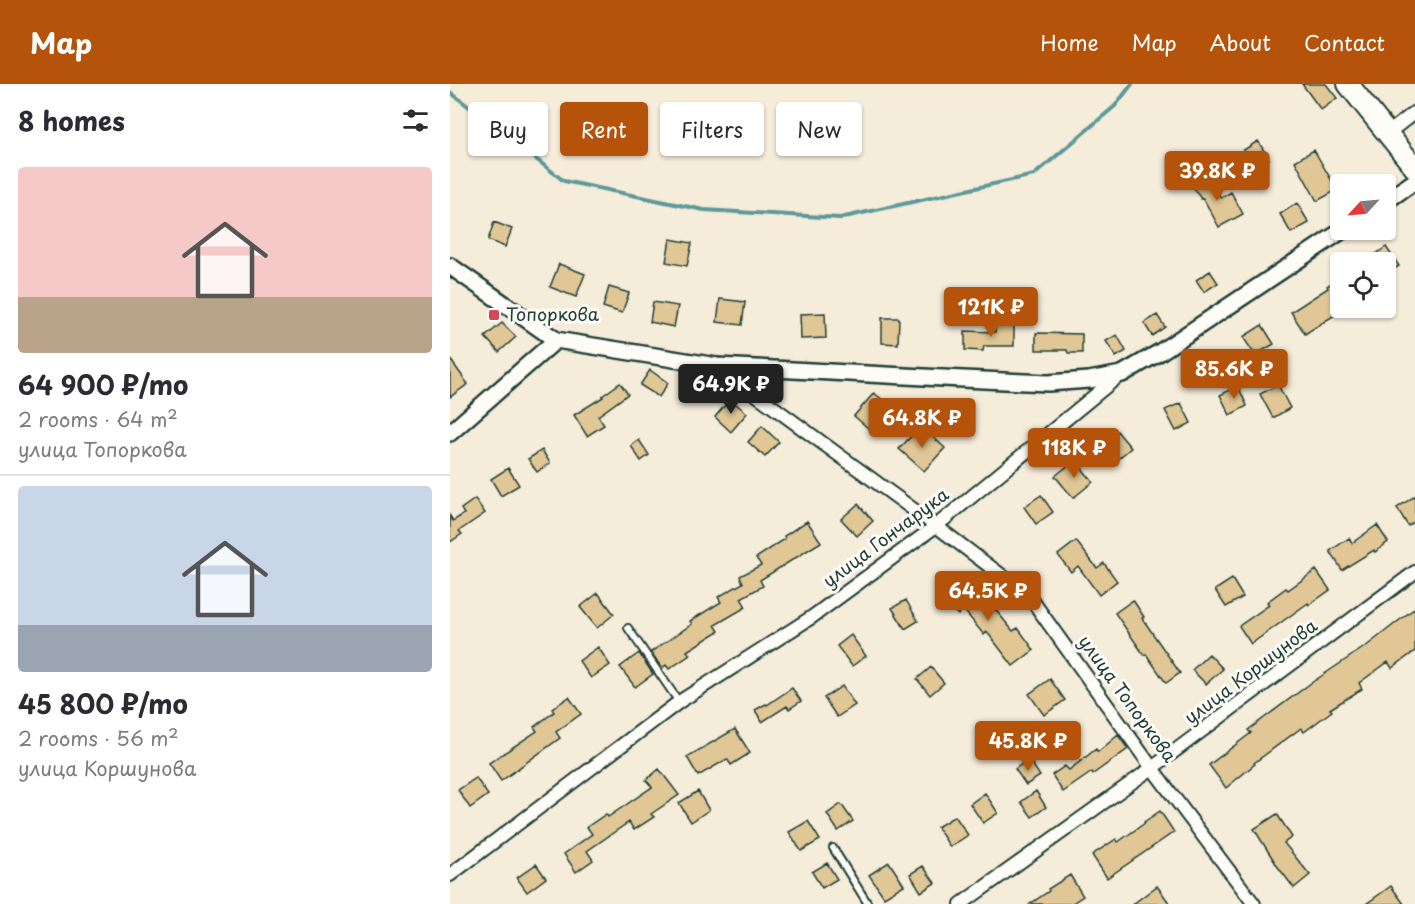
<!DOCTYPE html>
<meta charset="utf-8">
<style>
body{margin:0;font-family:"Playpen Sans",sans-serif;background:#f7f7f7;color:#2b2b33;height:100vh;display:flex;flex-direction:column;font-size:22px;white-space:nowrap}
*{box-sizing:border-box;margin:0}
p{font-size:20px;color:#7c7c81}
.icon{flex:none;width:33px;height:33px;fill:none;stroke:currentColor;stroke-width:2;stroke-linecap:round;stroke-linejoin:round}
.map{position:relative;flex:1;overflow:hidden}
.side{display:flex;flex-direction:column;background:#fff;width:450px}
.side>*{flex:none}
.guide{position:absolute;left:18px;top:18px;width:570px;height:54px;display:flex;gap:12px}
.needle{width:39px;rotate:244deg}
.tools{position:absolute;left:880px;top:90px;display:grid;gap:12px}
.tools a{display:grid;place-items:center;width:66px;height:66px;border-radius:6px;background:#fff;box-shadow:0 2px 4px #0004;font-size:30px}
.price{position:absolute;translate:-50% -51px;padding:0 14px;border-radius:6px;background:#b45309;color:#fff;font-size:20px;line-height:39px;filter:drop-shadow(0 2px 3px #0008)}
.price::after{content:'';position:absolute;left:50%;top:36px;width:18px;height:14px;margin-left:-9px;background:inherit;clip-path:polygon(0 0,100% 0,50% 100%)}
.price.on{background:#222;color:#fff}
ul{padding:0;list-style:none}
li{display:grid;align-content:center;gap:12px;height:318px;padding:0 18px}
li+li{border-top:2px solid #e1e1e2}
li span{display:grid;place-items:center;height:186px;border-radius:6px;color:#555}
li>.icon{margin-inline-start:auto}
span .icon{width:108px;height:108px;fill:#fffc;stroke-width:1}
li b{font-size:26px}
h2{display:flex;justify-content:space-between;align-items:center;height:72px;padding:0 18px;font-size:26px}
.pill{padding:0 21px;border-radius:6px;background:#fff;box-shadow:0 2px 4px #0004;font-size:21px;line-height:54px}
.pill.on{background:#b45309;color:#fff}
header{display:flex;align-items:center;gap:36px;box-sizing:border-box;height:84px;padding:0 30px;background:#b45309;color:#fff}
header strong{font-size:28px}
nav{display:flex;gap:33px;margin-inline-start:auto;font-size:21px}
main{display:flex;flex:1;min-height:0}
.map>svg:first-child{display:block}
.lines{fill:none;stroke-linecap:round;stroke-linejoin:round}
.stream{stroke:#5d999b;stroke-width:4}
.building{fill:#e1c796;stroke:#1f3d34;stroke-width:1.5}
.service-casing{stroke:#1f3d34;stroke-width:10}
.minor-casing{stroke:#1f3d34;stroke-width:16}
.tertiary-casing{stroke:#1f3d34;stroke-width:20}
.primary-casing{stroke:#1f3d34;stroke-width:24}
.service{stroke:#fdfcf7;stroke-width:6}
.minor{stroke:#fdfcf7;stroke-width:12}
.tertiary{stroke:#fdfcf7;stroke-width:15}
.primary{stroke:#fdfcf7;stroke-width:20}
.poi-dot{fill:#d1495b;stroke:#fdfcf7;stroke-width:2}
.labels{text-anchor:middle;stroke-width:6;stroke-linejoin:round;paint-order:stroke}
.poi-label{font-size:18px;fill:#1f3d34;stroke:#fdfcf7;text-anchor:start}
.street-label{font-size:18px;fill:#1f3d34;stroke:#fdfcf7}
</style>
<header>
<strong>Map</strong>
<nav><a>Home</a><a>Map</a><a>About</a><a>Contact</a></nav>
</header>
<main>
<section class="side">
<h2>8 homes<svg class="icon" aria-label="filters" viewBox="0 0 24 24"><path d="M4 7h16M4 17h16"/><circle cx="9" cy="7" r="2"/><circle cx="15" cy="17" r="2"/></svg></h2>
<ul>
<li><span style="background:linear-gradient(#f6c9c9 70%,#b9a48a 0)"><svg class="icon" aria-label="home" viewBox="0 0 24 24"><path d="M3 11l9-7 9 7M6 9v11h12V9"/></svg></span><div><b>64 900 ₽/mo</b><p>2 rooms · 64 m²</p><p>улица Топоркова</p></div></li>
<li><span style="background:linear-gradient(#c9d6e8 75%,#9aa5b1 0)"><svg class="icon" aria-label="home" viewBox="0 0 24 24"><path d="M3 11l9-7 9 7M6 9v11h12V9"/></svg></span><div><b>45 800 ₽/mo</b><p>2 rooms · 56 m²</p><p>улица Коршунова</p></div></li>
</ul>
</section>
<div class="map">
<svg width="965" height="820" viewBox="0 0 965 820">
<rect width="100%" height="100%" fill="#f5ecda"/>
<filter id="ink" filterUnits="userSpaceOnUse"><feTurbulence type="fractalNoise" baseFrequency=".0167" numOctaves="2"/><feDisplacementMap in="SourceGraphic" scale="12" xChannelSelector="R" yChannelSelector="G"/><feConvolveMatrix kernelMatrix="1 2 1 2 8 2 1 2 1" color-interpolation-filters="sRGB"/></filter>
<g filter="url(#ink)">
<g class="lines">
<path class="stream" d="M0 8 114 97 254 126 390 134 584 91 665 22 682 0"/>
</g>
<path class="building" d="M852 0H876L887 14 871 26Z
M808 57 819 75 799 86 789 69Z
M864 66 887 106 867 117 845 77Z
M755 90 771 114 781 108 793 130 769 143 753 114 751 115 741 100Z
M847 119 859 139 841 149 830 130Z
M44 138 62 145 55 163 38 156Z
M220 155 242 159 237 182 216 178Z
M936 163 949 182 936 190V178H914Z
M109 180 135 190 126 213 100 203Z
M760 187 768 199 754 208 746 196Z
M891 193V227L855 250 841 228 878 204 877 202Z
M159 203 179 209 172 229 153 223Z
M270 215 295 218 292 241 267 238Z
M203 218 228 222 224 243 200 238Z
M375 229 376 254 351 255 350 230Z
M707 231 715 243 702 252 694 239Z
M432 234H449L448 260 432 259Z
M52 239 66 253 49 268 35 253Z
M545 239H564V262H534L533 267 515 266V247L545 248Z
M812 241 824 260 805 271 793 253Z
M586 249 632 250V269H618L617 266H586Z
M667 251 676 267 666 273 656 257Z
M0 275 18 300 0 313Z
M200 286 218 299 209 313 190 301Z
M170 299 178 310 148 332 154 341 137 352 124 331 153 313 152 312Z
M828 301 840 324 823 334 810 310Z
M788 302 797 322 780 331 770 311Z
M424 309 446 326 426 351 404 332Z
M280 315 297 329 281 348 265 333Z
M731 319 741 339 726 347 715 326Z
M312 342 329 358 315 373 298 358Z
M471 342 495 364 474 387 449 365Z
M667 347 681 364 663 379 649 362Z
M189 356 199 371 191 377 181 362Z
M92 366 100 379 87 388 78 375Z
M625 376 643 398 623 414 605 392Z
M58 384 69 401 51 412 41 395Z
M591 411 603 428 586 440 574 423Z
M965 412V437L958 442 947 424Z
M25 415 35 429 9 447 12 450 0 458V432L3 437 14 430 11 425Z
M408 420 423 437 407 452 391 435Z
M357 437 371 458 310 496 313 502 291 514 296 523 265 541 269 547 237 567 240 571 219 585 216 581 212 584 201 568 242 540 240 537 271 518 268 513 293 499 290 492 311 481 306 474 335 455 334 452Z
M927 441 938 458 925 468 924 466 892 486 880 467 899 454 902 459Z
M626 457 647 484 654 479 667 497 649 511 628 482 621 488 608 471Z
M866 486 880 506 859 521 858 519 801 560 789 542 819 521 817 518 836 504 838 506Z
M503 495 533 524 540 519 563 547 568 544 584 566 563 582 537 548 534 551 513 525 508 531 487 511Z
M782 495 793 513 776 523 765 506Z
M148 509 164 530 147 544 130 523Z
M456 516 468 537 455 545 442 524Z
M683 516 694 533 692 534 730 589 716 599 696 570 694 571 665 529Z
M965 524V567L942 584 938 578 909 599 912 605 880 625 882 627 854 648 851 644 804 679 805 680 776 704 759 681 801 649 798 646 861 599 919 560Z
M401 551 416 572 402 582 387 562Z
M148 563 160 581 141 594 129 577Z
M189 569 203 590 185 603 170 583Z
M759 570 773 585 756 600 742 586Z
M481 583 494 599 480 611 467 595Z
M600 595 615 616 594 631 579 610Z
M392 602 405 621 387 633 374 614Z
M342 604 351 617 339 625 337 622 312 638 305 626 316 620 317 621Z
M119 613 131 630 106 648 110 654 51 697 39 679 87 647 84 643 104 628 102 625Z
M285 645 300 669 281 681 277 675 248 692 237 673Z
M668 651 678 665 643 690 642 688 613 708 602 691 615 682 619 686 646 665 648 668Z
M579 675 590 692 576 701 565 685Z
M209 685 229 711 201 730 204 733 184 746 179 738 137 767 143 776 126 788 114 770 142 750 137 743 156 730 158 733 202 703 196 696Z
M26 694 38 711 20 724 8 706Z
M248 707 259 726 241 738 229 719Z
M586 707 596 723 582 733 571 718Z
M535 709 548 729 533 739 520 720Z
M391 720 403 737 388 747 377 730Z
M710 727 724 748 657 794 642 771 666 755 668 758 695 739 694 738Z
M827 730 842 753 834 759 860 791 844 804 828 783 804 745Z
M505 732 518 751 500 763 487 743Z
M358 737 370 756 351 767 339 748Z
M439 778 454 801 434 813 419 791Z
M377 779 387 795 372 804 362 788Z
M86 780 96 794 77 808 67 794Z
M473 782 485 799 471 808 460 790Z
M620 791 633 812 621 820H580L599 807 598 805Z
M707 802 720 820H683Z
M941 802 954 820H916Z"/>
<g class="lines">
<g class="service-casing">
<path id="service" d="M178 544 229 618
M383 764 418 820"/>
</g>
<g class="minor-casing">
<path id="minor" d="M937 50 965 28
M267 282 486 442 579 512 702 684 804 820
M0 791 229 618 362 533 486 442 671 290
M511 820 702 684 965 488"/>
</g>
<g class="tertiary-casing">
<path id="tertiary" d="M936 117 965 97
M0 182 106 256 267 282 493 294 598 299 639 296 672 290 710 268 893 146
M0 349 106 256"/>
</g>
<g class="primary-casing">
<path id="primary" d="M898 0 965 84"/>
</g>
<use href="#service" class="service"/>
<use href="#minor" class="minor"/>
<use href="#tertiary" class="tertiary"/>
<use href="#primary" class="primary"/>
</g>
</g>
<rect class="poi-dot" x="38" y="225" width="12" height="12" rx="3"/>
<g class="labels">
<g class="poi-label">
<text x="56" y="237">Топоркова</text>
</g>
<g class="street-label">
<text transform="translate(436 454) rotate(-37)" y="6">улица Гончарука</text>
<text transform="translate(801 588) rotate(-37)" y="6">улица Коршунова</text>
<text transform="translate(677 615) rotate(54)" y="6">улица Топоркова</text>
</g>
</g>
</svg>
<div class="tools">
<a><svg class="needle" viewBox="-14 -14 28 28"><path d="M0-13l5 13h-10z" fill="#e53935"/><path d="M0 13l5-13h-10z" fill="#7c7c81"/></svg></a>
<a><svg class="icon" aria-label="locate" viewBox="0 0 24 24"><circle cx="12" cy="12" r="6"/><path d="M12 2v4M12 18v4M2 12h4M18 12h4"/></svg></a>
</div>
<b class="price" style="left:767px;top:118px">39.8K ₽</b>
<b class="price" style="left:541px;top:254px">121K ₽</b>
<b class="price" style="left:784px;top:316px">85.6K ₽</b>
<b class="price on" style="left:281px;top:331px">64.9K ₽</b>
<b class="price" style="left:472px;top:365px">64.8K ₽</b>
<b class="price" style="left:624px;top:395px">118K ₽</b>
<b class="price" style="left:538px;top:538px">64.5K ₽</b>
<b class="price" style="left:578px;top:688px">45.8K ₽</b>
<div class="guide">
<a class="pill">Buy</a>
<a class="pill on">Rent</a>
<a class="pill">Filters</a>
<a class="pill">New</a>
</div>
</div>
</main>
